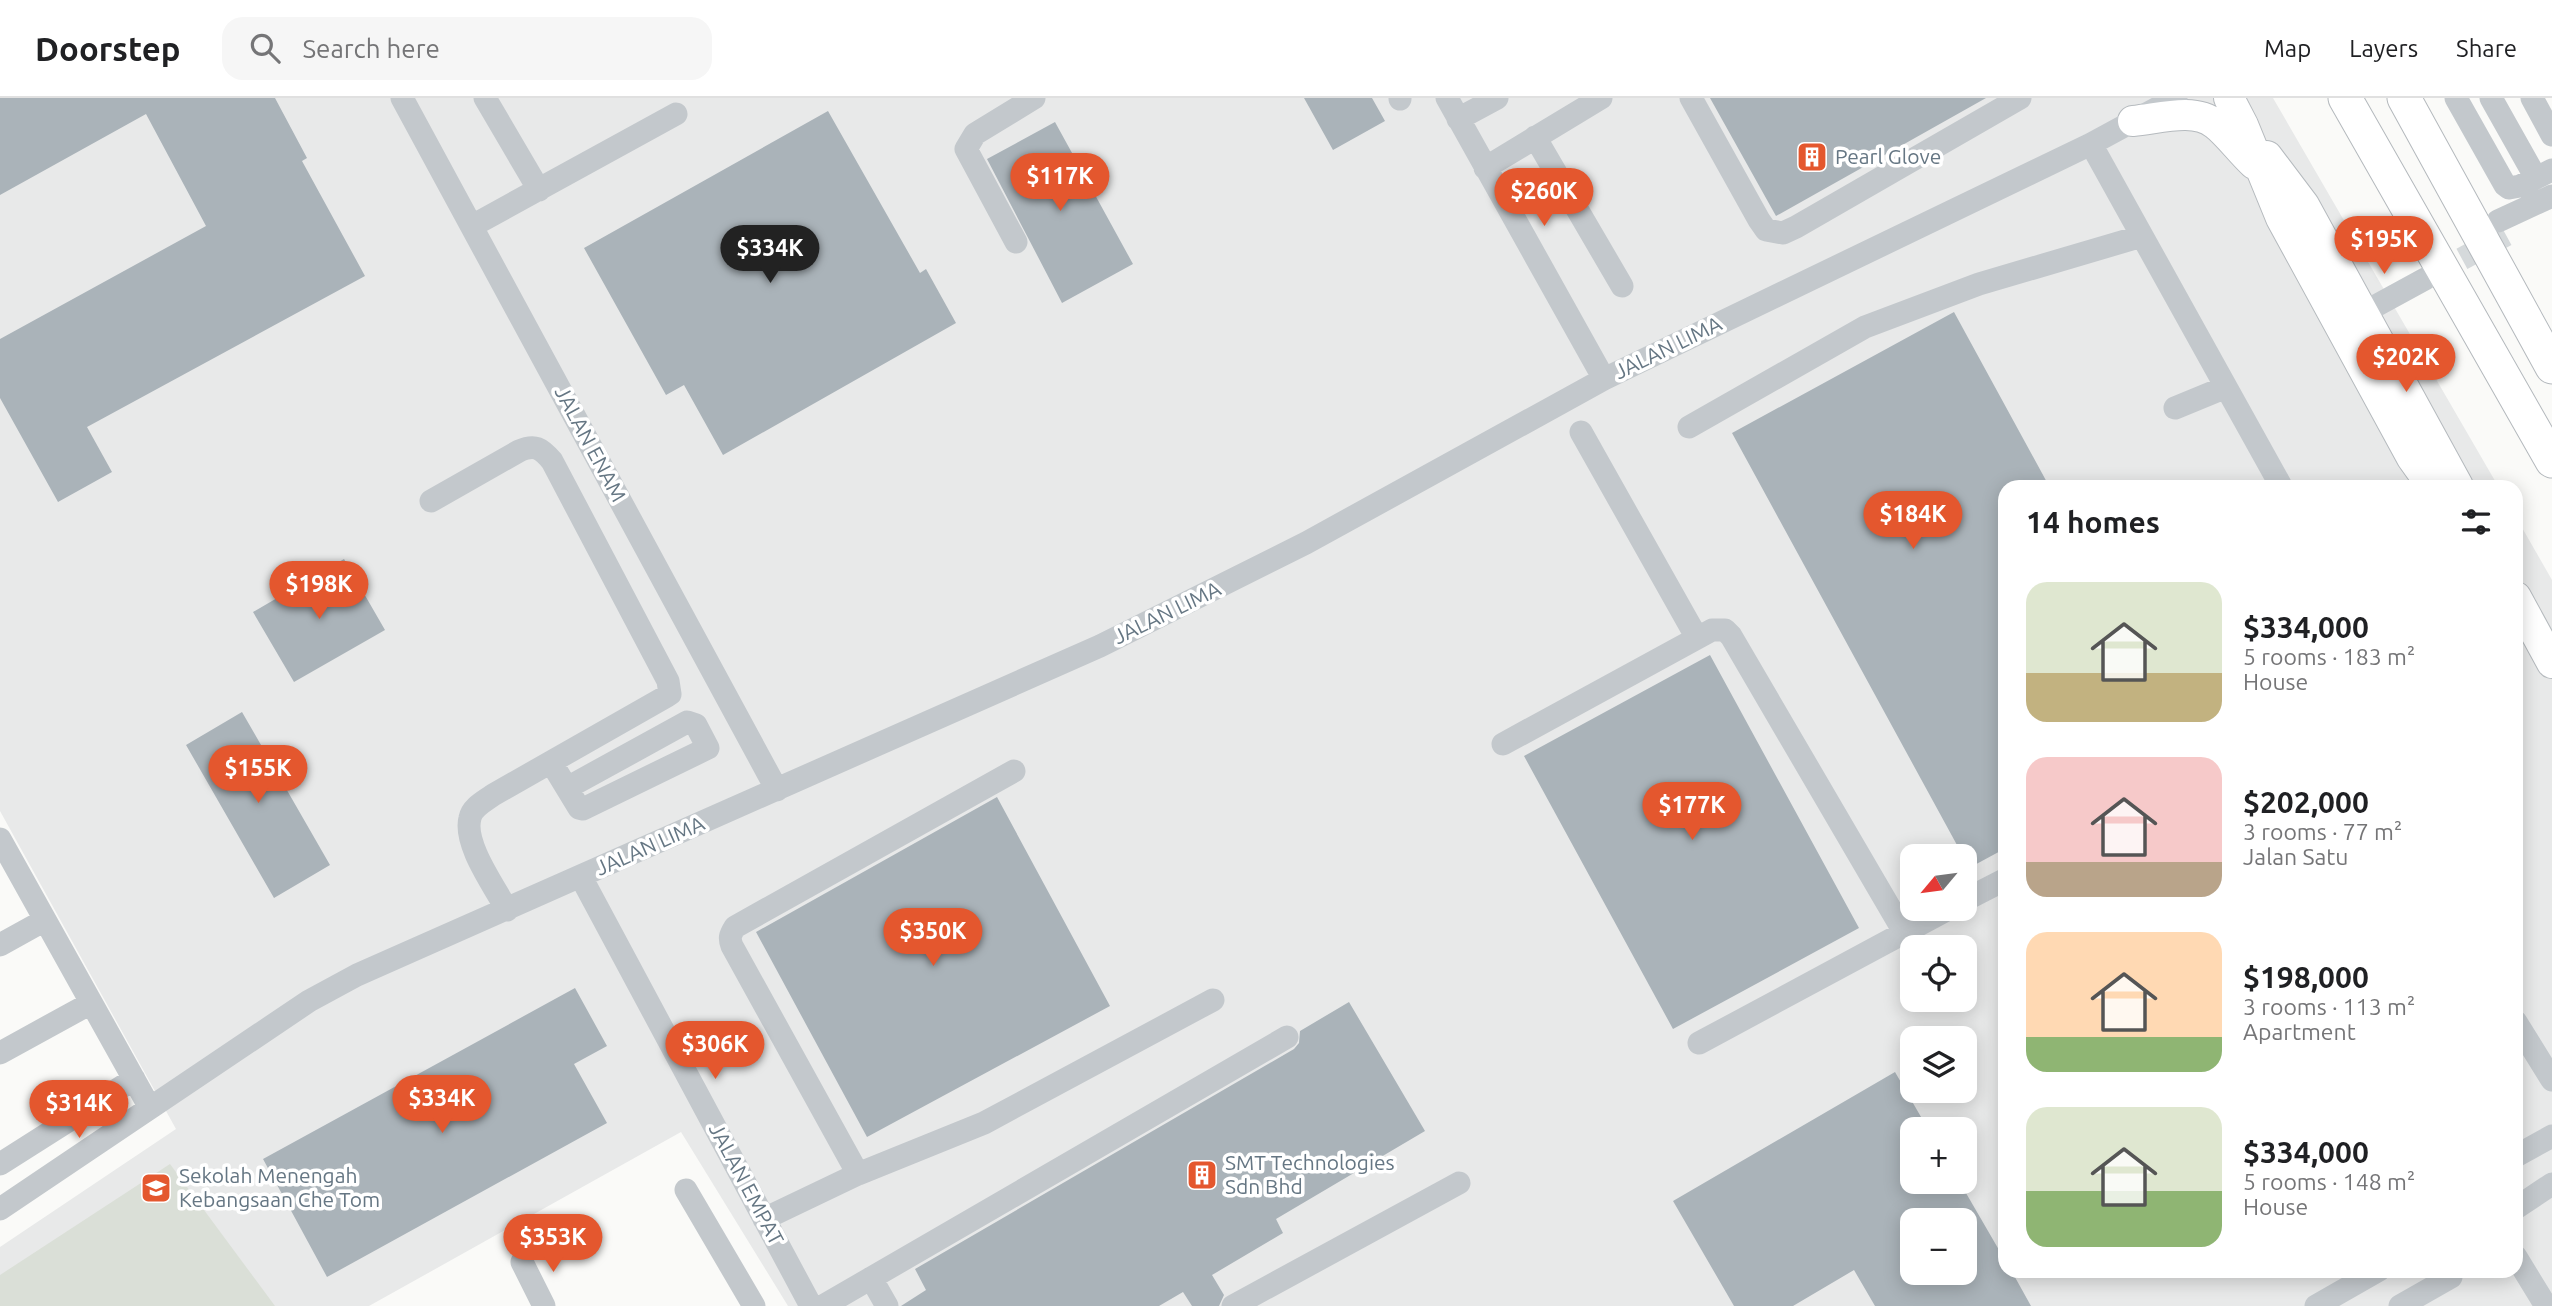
<!DOCTYPE html>
<meta charset="utf-8">
<style>
body{margin:0;font-family:Ubuntu,sans-serif;background:#f6f6f6;color:#202124;height:100vh;display:flex;flex-direction:column;font-size:26px;white-space:nowrap}
*{box-sizing:border-box;margin:0}
p{font-size:23px;color:#757577}
.icon{flex:none;width:38px;height:38px;fill:none;stroke:currentColor;stroke-width:2;stroke-linecap:round;stroke-linejoin:round}
.map{position:relative;flex:1;overflow:hidden}
.sheet{position:absolute;left:1998px;top:382px;width:525px;height:798px;display:flex;flex-direction:column;background:#fff;border-radius:21px;box-shadow:0 4px 18px #0003}
.sheet>*{flex:none}
.needle{width:46px;rotate:241deg}
.fabs{position:absolute;left:1900px;top:746px;display:grid;gap:14px}
.fabs a{display:grid;place-items:center;width:77px;height:77px;border-radius:14px;background:#fff;box-shadow:0 4px 18px #0003;font-size:35px}
.price{position:absolute;translate:-50% -60px;padding:0 16px;border-radius:24px;background:#e4572e;color:#fff;font-size:23px;line-height:46px;filter:drop-shadow(0 2px 4px #0008)}
.price::after{content:'';position:absolute;left:50%;top:42px;width:21px;height:16px;margin-left:-10px;background:inherit;clip-path:polygon(0 0,100% 0,50% 100%)}
.price.on{background:#222;color:#fff}
ul{padding:0;list-style:none}
li{display:flex;align-items:center;gap:21px;height:175px;padding:0 28px}
li span{display:grid;place-items:center;flex:none;width:196px;height:140px;border-radius:21px;color:#555}
li>.icon{margin-inline-start:auto}
span .icon{width:84px;height:84px;fill:#fffc;stroke-width:1}
li b{font-size:30px}
h2{display:flex;justify-content:space-between;align-items:center;height:84px;padding:0 28px;font-size:30px}
header{display:flex;align-items:center;gap:42px;box-sizing:border-box;height:98px;padding:0 35px;background:#fff;border-bottom:2px solid #e0e0e0}
header strong{font-size:33px}
nav{display:flex;gap:38px;margin-inline-start:auto;font-size:24px}
.search{width:490px;height:63px;background:#f6f6f6;display:flex;align-items:center;gap:18px;box-sizing:border-box;padding:0 24px;border-radius:21px;color:#757577;font-size:26px}
.map>svg:first-child{display:block}
.built{fill:#e8e9e9;fill-rule:evenodd}
.green{fill:#dadfd7}
.building{fill:#aab3b9;fill-rule:evenodd}
.lines{fill:none;stroke-linecap:round;stroke-linejoin:round}
.minor-tunnel{stroke:#d5d9db;stroke-width:23;stroke-dasharray:23 11;stroke-linecap:butt}
.major-casing{stroke:#b5babe;stroke-width:32}
.highway-casing{stroke:#b4b9bd;stroke-width:35}
.minor{stroke:#c3c8cc;stroke-width:23}
.major{stroke:#fff;stroke-width:30}
.highway{stroke:#fff;stroke-width:33}
.labels{text-anchor:middle;stroke-width:7;stroke-linejoin:round;paint-order:stroke}
.poi-label{font-size:21px;fill:#657683;stroke:#fff;text-anchor:start}
.street-label{font-size:21px;fill:#657683;stroke:#fff}
</style>
<header>
<strong>Doorstep</strong>
<div class="search"><svg class="icon" aria-label="search" viewBox="0 0 24 24"><circle cx="10" cy="10" r="6"/><path d="M15 15l6 6"/></svg>Search here</div>
<nav><a>Map</a><a>Layers</a><a>Share</a></nav>
</header>
<div class="map">
<svg width="2552" height="1208" viewBox="0 0 2552 1208">
<rect width="100%" height="100%" fill="#fafaf8"/>
<path class="built" d="M0 0H2273L2498 388H2006V1172H2516L2517 421 2552 482V1208H788L681 1034 369 1208H0V1149L176 1031 0 713ZM1913 758H1965V810H1913ZM1913 849H1965V901H1913ZM1913 940H1965V992H1913ZM1913 1031H1965V1083H1913ZM1913 1122H1965V1174H1913Z"/>
<path class="green" d="M170 1066 275 1208H0V1177Z"/>
<path class="building" d="M0 0H275L307 60 302 63 365 178 87 329 112 374 58 404 0 300V241L206 128 146 16 0 97Z
M1304 0H1372L1385 23 1333 52Z
M1710 0H1986L1776 118Z
M828 13 920 175 926 171 956 225 723 357 684 287 666 297 584 150Z
M1055 24 1133 166 1062 205 987 61Z
M1954 214 2049 388H2006V750L1969 770 1965 758H1963L1732 335Z
M344 461 385 532 294 584 253 514Z
M1710 557 1859 830 1673 931 1524 658Z
M242 614 330 767 274 800 186 647Z
M997 699 1110 908 867 1039 756 834Z
M575 890 607 948 574 966 607 1025 327 1179 263 1061Z
M1349 904 1425 1033 1276 1121 1283 1135 1212 1177 1224 1197 1219 1208H1192L1183 1194 1159 1208H901L926 1192 915 1171 1294 951 1299 945 1300 933Z
M1895 974 1928 1031H1913V1083H1959L2006 1164V1172H2011L2031 1208H1875L1854 1172 1793 1208H1734L1673 1103ZM1913 1122H1965V1174H1913Z"/>
<g class="lines">
<path class="minor-tunnel" d="M2432 177 2506 137"/>
<g class="major-casing">
<path id="major" d="M2229 0 2243 27 2281 120 2412 360 2432 388
M2133 23C2158 21 2194 9 2215 26 2227 35 2241 54 2254 66
M2267 58 2304 107 2458 388
M2516 499 2552 565"/>
</g>
<g class="highway-casing">
<path id="highway" d="M2345 0 2552 363
M2404 0 2552 269"/>
</g>
<path class="minor" d="M402 0 777 692
M485 0 539 92
M1400 0V1
M1447 0 1604 281
M1691 0 1759 122 1766 132 1783 135 1796 129 2020 0
M2456 0 2505 87 2509 90 2520 88 2552 72
M2491 0 2536 80
M2532 0 2552 37
M1458 21 1497 0
M1535 39 1622 188
M2091 46 2281 388
M1485 70 1601 0
M2498 123 2552 98
M472 128 676 16
M1016 144 966 51 975 36 1034 0
M2348 223 2425 181
M2175 310 2226 289
M1689 329 1865 229 1979 186 2142 138
M1581 334 1697 540
M431 403 519 353C535 346 541 350 552 363L668 583 670 596 667 598 493 697C485 703 472 709 470 720 463 746 495 789 507 812
M1503 646 1712 532H1725L1731 538 1904 834
M551 664 579 710 583 711 708 650 696 627 687 624 567 690
M0 741 150 1010
M581 779 811 1208
M1965 802 2006 781
M0 847 45 822
M2516 924 2552 982
M1699 945 1950 810
M0 955 91 905
M2516 1058 2552 1038
M0 1066 134 981
M858 1076 732 848C729 840 730 837 735 829L1014 673
M686 1092 754 1208
M2516 1110 2552 1086
M0 1111 309 903 357 877 1100 548 1306 445 1604 281 2091 46 2176 0
M764 1121 858 1076 984 1025 1213 902
M2516 1159 2546 1208
M522 1164 544 1208
M871 1180 887 1208
M823 1208 1287 939
M1233 1208 1459 1085
M2316 1208 2379 1172
M2400 1208 2451 1179"/>
<use href="#major" class="major"/>
<use href="#highway" class="highway"/>
</g>
<defs>
<g id="building-square" transform="scale(1.575)"><rect x="-9" y="-9" width="18" height="18" rx="4" fill="#e4572e" stroke="#fff"/><path d="M-4-6H4V6H1V3H-1V6H-4ZM-2.5-4.3h1.7v1.8h-1.7ZM.8-4.3h1.7v1.8H.8ZM-2.5-1h1.7V.8h-1.7ZM.8-1h1.7V.8H.8Z" fill="#fff"/></g>
<g id="school-square" transform="scale(1.575)"><rect x="-9" y="-9" width="18" height="18" rx="4" fill="#e4572e" stroke="#fff"/><path d="M0-5L7-2L0 1L-7-2ZM-4 1L0 2.5L4 1V4Q0 6-4 4Z" fill="#fff"/></g>
</defs>
<g fill-rule="evenodd">
<use href="#building-square" x="1812" y="59"/>
<use href="#building-square" x="1202" y="1077"/>
<use href="#school-square" x="156" y="1090"/>
</g>
<g class="labels">
<g class="poi-label">
<text x="1835" y="66">Pearl Glove</text>
<text x="1225" y="1072">SMT Technologies<tspan x="1225" dy="24">Sdn Bhd</tspan></text>
<text x="179" y="1085">Sekolah Menengah<tspan x="179" dy="24">Kebangsaan Che Tom</tspan></text>
</g>
<g class="street-label">
<text transform="translate(1668 250) rotate(-26)" y="7">JALAN LIMA</text>
<text transform="translate(590 346) rotate(62)" y="7">JALAN ENAM</text>
<text transform="translate(1167 515) rotate(-26)" y="7">JALAN LIMA</text>
<text transform="translate(650 748) rotate(-24)" y="7">JALAN LIMA</text>
<text transform="translate(746 1086) rotate(62)" y="7">JALAN EMPAT</text>
</g>
</g>
</svg>
<div class="fabs">
<a><svg class="needle" viewBox="-14 -14 28 28"><path d="M0-13l5 13h-10z" fill="#e53935"/><path d="M0 13l5-13h-10z" fill="#757577"/></svg></a>
<a><svg class="icon" aria-label="locate" viewBox="0 0 24 24"><circle cx="12" cy="12" r="6"/><path d="M12 2v4M12 18v4M2 12h4M18 12h4"/></svg></a>
<a><svg class="icon" aria-label="layers" viewBox="0 0 24 24"><path d="M12 4l9 5-9 5-9-5zM3 14l9 5 9-5"/></svg></a>
<a>+</a>
<a>−</a>
</div>
<b class="price" style="left:1060px;top:115px">$117K</b>
<b class="price" style="left:1544px;top:130px">$260K</b>
<b class="price" style="left:2384px;top:178px">$195K</b>
<b class="price on" style="left:770px;top:187px">$334K</b>
<b class="price" style="left:2406px;top:296px">$202K</b>
<b class="price" style="left:1913px;top:453px">$184K</b>
<b class="price" style="left:319px;top:523px">$198K</b>
<b class="price" style="left:258px;top:707px">$155K</b>
<b class="price" style="left:1692px;top:744px">$177K</b>
<b class="price" style="left:933px;top:870px">$350K</b>
<b class="price" style="left:715px;top:983px">$306K</b>
<b class="price" style="left:442px;top:1037px">$334K</b>
<b class="price" style="left:79px;top:1042px">$314K</b>
<b class="price" style="left:553px;top:1176px">$353K</b>
<section class="sheet">
<h2>14 homes<svg class="icon" aria-label="filters" viewBox="0 0 24 24"><path d="M4 7h16M4 17h16"/><circle cx="9" cy="7" r="2"/><circle cx="15" cy="17" r="2"/></svg></h2>
<ul>
<li><span style="background:linear-gradient(#dfe7d0 65%,#c2b280 0)"><svg class="icon" aria-label="home" viewBox="0 0 24 24"><path d="M3 11l9-7 9 7M6 9v11h12V9"/></svg></span><div><b>$334,000</b><p>5 rooms · 183 m²</p><p>House</p></div></li>
<li><span style="background:linear-gradient(#f6c9c9 75%,#b9a48a 0)"><svg class="icon" aria-label="home" viewBox="0 0 24 24"><path d="M3 11l9-7 9 7M6 9v11h12V9"/></svg></span><div><b>$202,000</b><p>3 rooms · 77 m²</p><p>Jalan Satu</p></div></li>
<li><span style="background:linear-gradient(#ffd9b3 75%,#8fb573 0)"><svg class="icon" aria-label="home" viewBox="0 0 24 24"><path d="M3 11l9-7 9 7M6 9v11h12V9"/></svg></span><div><b>$198,000</b><p>3 rooms · 113 m²</p><p>Apartment</p></div></li>
<li><span style="background:linear-gradient(#dfe7d0 60%,#8fb573 0)"><svg class="icon" aria-label="home" viewBox="0 0 24 24"><path d="M3 11l9-7 9 7M6 9v11h12V9"/></svg></span><div><b>$334,000</b><p>5 rooms · 148 m²</p><p>House</p></div></li>
</ul>
</section>
</div>
